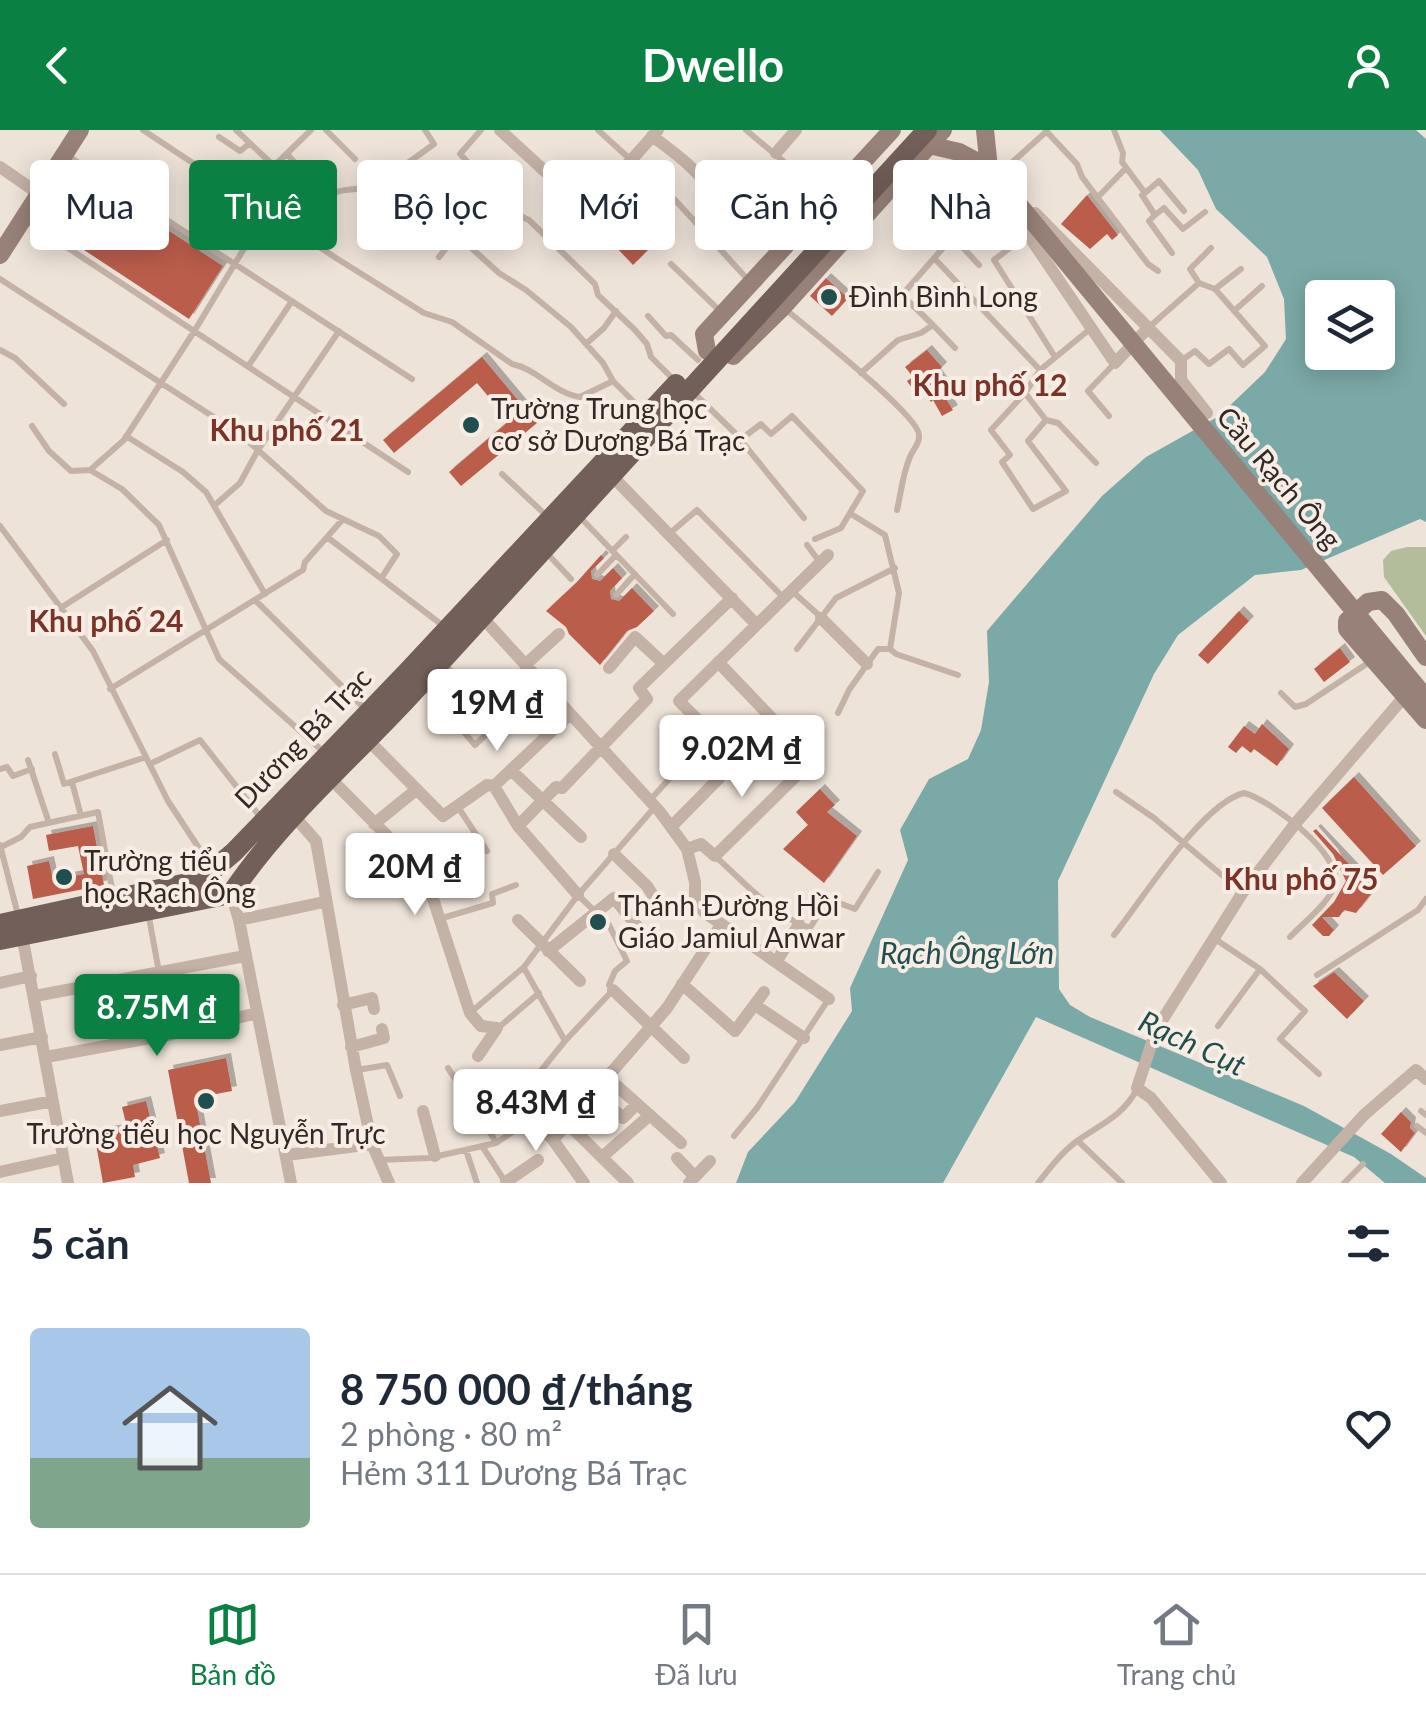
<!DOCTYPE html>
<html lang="vi">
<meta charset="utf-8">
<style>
body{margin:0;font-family:Lato,sans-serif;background:#f6f6f7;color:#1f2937;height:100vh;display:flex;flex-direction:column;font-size:38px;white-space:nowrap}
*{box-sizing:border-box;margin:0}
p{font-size:32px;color:#747a83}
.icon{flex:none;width:55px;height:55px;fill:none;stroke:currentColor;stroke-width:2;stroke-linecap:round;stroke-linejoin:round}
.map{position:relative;height:1053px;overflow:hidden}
.side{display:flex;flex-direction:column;background:#fff;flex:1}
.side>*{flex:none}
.top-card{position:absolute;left:30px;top:30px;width:1368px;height:90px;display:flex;gap:20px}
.tools{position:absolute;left:1305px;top:150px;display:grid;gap:20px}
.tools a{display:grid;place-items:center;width:90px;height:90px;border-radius:10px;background:#fff;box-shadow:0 5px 25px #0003;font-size:50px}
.price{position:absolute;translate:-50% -85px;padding:0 22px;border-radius:10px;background:#fff;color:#222;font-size:32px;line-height:65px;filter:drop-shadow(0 2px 5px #0008)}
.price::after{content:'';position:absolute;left:50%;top:60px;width:30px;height:22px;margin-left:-15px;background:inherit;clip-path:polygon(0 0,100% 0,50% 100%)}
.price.current{background:#0b8043;color:#fff}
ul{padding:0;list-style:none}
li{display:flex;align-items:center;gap:30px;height:250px;padding:0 30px}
li span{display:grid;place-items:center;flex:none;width:280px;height:200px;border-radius:10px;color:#555}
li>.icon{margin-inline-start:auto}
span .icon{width:120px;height:120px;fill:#fffc;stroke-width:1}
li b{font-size:42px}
h2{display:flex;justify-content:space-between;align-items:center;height:120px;padding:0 30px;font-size:42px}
.tag{padding:0 35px;border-radius:10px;background:#fff;box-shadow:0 5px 25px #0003;font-size:35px;line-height:90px}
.tag.current{background:#0b8043;color:#fff}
header{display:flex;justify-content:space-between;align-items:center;height:130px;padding:0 30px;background:#0b8043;color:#fff;font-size:45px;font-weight:700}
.dock{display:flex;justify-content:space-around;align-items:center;height:140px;border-top:2px solid #e0e1e3;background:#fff;font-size:28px;color:#747a83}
.dock a{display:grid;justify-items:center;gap:5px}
.dock .current{color:#0b8043}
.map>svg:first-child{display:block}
.green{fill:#b3bc9b}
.water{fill:#7ba9a7;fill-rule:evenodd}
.building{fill:#ba5d4b;filter:url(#shadow)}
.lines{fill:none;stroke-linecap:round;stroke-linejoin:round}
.path{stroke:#b19c91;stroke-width:2.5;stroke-dasharray:5 5;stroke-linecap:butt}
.lane{stroke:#c5b2a7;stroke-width:6}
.street{stroke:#c5b2a7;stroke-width:12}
.secondary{stroke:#988178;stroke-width:18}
.primary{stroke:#735f59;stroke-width:20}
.poi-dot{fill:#204f4f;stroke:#f7ede5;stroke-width:4}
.labels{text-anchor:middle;stroke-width:8;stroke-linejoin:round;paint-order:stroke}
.poi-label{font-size:28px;fill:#322926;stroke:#f7ede5;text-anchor:start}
.street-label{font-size:28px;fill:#322926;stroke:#f7ede5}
.neighbourhood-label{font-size:30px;font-weight:bold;fill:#793427;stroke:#f7ede5}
.water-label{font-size:30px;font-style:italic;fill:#204f4f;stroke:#f7ede5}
</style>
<header><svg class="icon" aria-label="back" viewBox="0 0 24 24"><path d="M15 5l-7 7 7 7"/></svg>Dwello<svg class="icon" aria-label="person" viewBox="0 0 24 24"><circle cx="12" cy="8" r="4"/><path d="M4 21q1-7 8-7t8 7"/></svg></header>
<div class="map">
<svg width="1426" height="1053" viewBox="0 0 1426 1053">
<defs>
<filter id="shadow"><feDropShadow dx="5" dy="-5" stdDeviation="0" flood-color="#0004"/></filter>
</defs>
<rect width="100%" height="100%" fill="#eee3d9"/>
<path class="green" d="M1407 417H1426V506L1384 447 1383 430 1391 421Z"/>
<path class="water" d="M1160 0H1416L1426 9V392L1420 389 1301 440 1255 445 1178 505 1154 544 1058 751 1059 859 1070 875 1090 887 1304 976 1391 1024 1426 1048V1053H1385L1354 1027 1036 887 943 1053H736L748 1022 795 972 852 881 850 858 908 730 900 700 929 649 968 629 981 600 989 552 987 501 1102 366 1146 327 1219 286 1265 242 1286 209 1284 169 1267 127 1216 79 1198 40ZM1322 168H1378V222H1322Z"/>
<path class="building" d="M77 41 223 136 189 189 43 93Z
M1087 65 1118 105 1112 110 1107 104 1090 119 1061 94Z
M625 68 662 106 633 135 596 96Z
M826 148 848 168 832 186 810 166Z
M927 220 942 237 936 243 948 260 943 264 953 280 942 286 933 270 931 272 925 263 919 268 907 251 913 247 905 237Z
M482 227 537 293 461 356 449 342 509 291 477 253 394 323 383 310Z
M601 425 604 428 591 441 592 449 600 451 613 438 622 448 610 461 611 469 619 471 632 458 654 481 637 497 627 501 600 535 569 504 566 497 546 481 576 453Z
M1239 481 1249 491 1208 534 1198 525Z
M1340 518 1350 532 1324 552 1314 539Z
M1262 594 1289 619 1277 636 1254 619 1251 623 1242 616 1236 623 1228 617 1244 596 1255 604Z
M1354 647 1416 716 1383 745 1322 678Z
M820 659 835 675 827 682 857 706 824 753 783 719 808 695 796 682Z
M93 696 104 755 33 769 27 736 49 731 53 750 84 744 78 716 49 721 46 705Z
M1316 699 1366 752 1370 748 1374 760 1356 783 1344 780 1339 787H1322L1334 800 1329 806H1323L1312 795 1334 772 1346 751 1333 724 1313 701Z
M1334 842 1364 871 1347 889 1313 856Z
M226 928 232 961 195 968 211 1053H189L168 940Z
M146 971 160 1028 133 1035 135 1047 103 1053 94 1003 127 998 122 977Z
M1401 982 1411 992 1410 998 1415 1003 1401 1022 1381 1004Z"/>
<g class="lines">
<path class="path" d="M83 117 114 70"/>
<path class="lane" d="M143 0 336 128 424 183 452 192 512 234C537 239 554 263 580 267L613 251
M236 0 274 36
M326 0 355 29
M425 0 434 14 405 35 427 71 428 79 499 143 526 160 571 197 603 233 613 251 646 284
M481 0 460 24 518 85 529 90 595 154 598 165 635 200 647 214 651 227 676 252
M598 0 676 71 750 152
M746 0 825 66
M1114 0 1123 23 1122 32 1145 63 1142 65 1155 85 1149 91 1172 123
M1046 1 1077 34 1082 47 1148 134 1158 141
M219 7 240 21 249 14
M65 24 412 249
M287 24 321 62
M997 46 1047 1
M1145 63 1159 51 1184 81
M1098 67 1126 38
M314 70 329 87
M253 72 274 36 311 0
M1155 85 1164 78 1183 99 1205 82
M24 89 408 342
M293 100 321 62 329 65C341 58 348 61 361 58 378 54 391 45 405 35
M1027 105 994 130 1055 227
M953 107 979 135
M439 127 456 106
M934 128 1040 240
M671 134 722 183
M0 149 240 304 326 381 379 406 397 424 382 447
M1215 159 1241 139
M878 163 893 174 902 165
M784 178C805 196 919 285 919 305 920 314 913 319 910 327 903 342 901 363 897 380
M1234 181 1262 156
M648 186 666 206 671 205 698 230
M933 195 955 218
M1148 198 1199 153
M587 213 604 198 616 181
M0 220 15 228 64 274
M1182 230 1195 221 1209 234 1229 219 1243 235 1265 216 1215 159 1199 153 1190 139 1211 118
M249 235 292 171
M861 243 898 210 921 203 933 195 902 165 956 103 1006 62
M694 263 734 302 804 388
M1025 263 1046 290 1028 311 1066 361 1033 379 1002 332 1010 325 991 300 1025 263 1040 240 1090 199
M1109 286 1088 261 1114 234
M1046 290 1058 293 1096 333
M32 296 49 321 71 341 90 340 124 310 195 200 266 82
M126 306 183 342 206 362 265 464
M740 310 761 294 771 304 792 286 863 361 841 398 815 409
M90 340 122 359 159 395 219 529 326 624
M502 344 549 388
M216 374 240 353 258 320 339 201
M851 384 885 405 899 463 890 519 896 524 958 545
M578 385 673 484
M0 396 93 521 168 671 212 738
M669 404 697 380 784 468
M327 407 446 498
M807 415 819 431
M545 421 571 449
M612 421 626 407
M597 445 616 425
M793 462 821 487
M616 465 635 444
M256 471 366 580
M62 477 167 410
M797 519 836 468 895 438
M423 555 475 615 500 591 445 535
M110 559 303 440 305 432 343 389
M1281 563 1295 577 1306 574 1371 531
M838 583 849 560 878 519H890
M55 624 64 654 146 627
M28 630 49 693
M150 634 200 610 262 689
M0 639 7 637 13 646 32 639
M72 652 81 686
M1116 662 1154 688 1242 762
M650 670 711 603
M458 677 487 721
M0 715 18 785
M1 717 21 707 30 697 98 682 113 764
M716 727C744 752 774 786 810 798L828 769 855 779 878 742
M148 782 159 842 166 903
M439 789 493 773 492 764 516 755
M1114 805C1143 769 1202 673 1244 663 1269 669 1342 724 1335 753 1331 772 1303 793 1290 807
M1215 809 1260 839 1305 881 1280 909 1319 944
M524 838 565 911
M1317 845 1418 780 1426 769
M470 883 524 837 578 765 654 678
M1218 896 1260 839
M498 898 539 863
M448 938 496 1012
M357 940 387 935 400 966
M517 970 565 911 613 860 609 855 615 841 627 831 609 795 578 765
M1421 981 1426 985
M1417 996 1426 1003
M734 1006 757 978 828 870
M1078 1011 1122 1053
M482 1016 506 1053
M466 1020 477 1053
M378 1030 429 1028 496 1013 532 989
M1038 1053C1050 1038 1062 1022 1077 1011 1101 994 1123 986 1137 959
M1344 1053 1363 1034"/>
<path class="street" d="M500 0 587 80 658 0
M652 6C678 25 702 43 718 71
M776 23 796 0
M0 37 39 64
M1013 69 1022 96 1115 233 1148 198
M1035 83 1181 231V250L1207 283
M612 346 756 494
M481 486 660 682 687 719 695 752V771L704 782 829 869
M821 488 867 534
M525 535 559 504
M609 538 635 507 664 534
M367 609 443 686 487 655 494 656 570 584
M723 615 679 571 828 425
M511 640 581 707
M330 648 425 744 470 883 481 896 497 898 478 926
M494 656 518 696 578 765
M294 686 316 711 356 940 372 1014 389 1053
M374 694 416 660
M518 696 556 657 562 658 647 569 639 558 732 468
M671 697 732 635
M687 719 701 714 715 726 796 646 809 627 718 532
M614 724 647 756 663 782
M231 764 239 790 291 1053
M239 790 324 772
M518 790 580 851
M22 805 68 1053
M548 821 614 768 651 813
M777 831 799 794
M0 853 31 846
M682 854 735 901 764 862
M613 860 684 928
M35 866 245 826
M343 875 372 868 374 879
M755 875 804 908
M0 915 42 907
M351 917 384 908 382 899
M46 927 172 904 257 883
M607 947 681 1013
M500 954 553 1010 584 1053
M594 962 623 988 637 974
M0 981 53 971
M423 981 435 1026
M567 993 628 1053
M553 1010 667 878 721 795
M287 1025 372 1014
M602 1027 650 985
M677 1028 695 1047
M0 1042 63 1028
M506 1052 538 1030
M689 1053 710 1031
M1221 1053 1151 968 1137 958 1156 900 1243 762 1295 694 1404 567
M1302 1053 1364 985 1416 940 1426 949"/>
<path class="secondary" d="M985 0 989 38 996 47 1426 568
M929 15 959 22 989 38
M0 125 80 0
M707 221 704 204 892 0
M733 226 783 177 943 0
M1426 527 1396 484 1382 470 1368 472 1347 491V499L1426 590"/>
<path class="primary" d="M0 794 201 750 234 722 408 541 676 254
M0 810 231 764C283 686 357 625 419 556 589 371 757 185 927 0"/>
</g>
<g class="poi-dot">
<circle cx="829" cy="167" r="10"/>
<circle cx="471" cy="295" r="10"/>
<circle cx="64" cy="747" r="10"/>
<circle cx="598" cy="792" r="10"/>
<circle cx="206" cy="971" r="10"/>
</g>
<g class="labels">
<g class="poi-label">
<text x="849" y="177">Đình Bình Long</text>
<text x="491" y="289">Trường Trung học<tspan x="491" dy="32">cơ sở Dương Bá Trạc</tspan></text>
<text x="84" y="741">Trường tiểu<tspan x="84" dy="32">học Rạch Ông</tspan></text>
<text x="618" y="786">Thánh Đường Hồi<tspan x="618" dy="32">Giáo Jamiul Anwar</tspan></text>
<text x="206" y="1014" text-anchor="middle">Trường tiểu học Nguyễn Trực</text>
</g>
<g class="street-label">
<text transform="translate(1279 348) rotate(50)" y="10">Cầu Rạch Ông</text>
<text transform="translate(303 608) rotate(-46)" y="10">Dương Bá Trạc</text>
</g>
<g class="neighbourhood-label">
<text x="990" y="266">Khu phố 12</text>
<text x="287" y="311">Khu phố 21</text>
<text x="106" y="502">Khu phố 24</text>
<text x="1301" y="760">Khu phố 75</text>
</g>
<g class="water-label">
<text x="967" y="834">Rạch Ông Lớn</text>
<text transform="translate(1192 914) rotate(25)" y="10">Rạch Cụt</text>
</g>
</g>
</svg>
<div class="tools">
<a><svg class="icon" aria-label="layers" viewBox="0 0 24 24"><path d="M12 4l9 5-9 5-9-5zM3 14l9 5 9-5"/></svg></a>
</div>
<b class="price" style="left:497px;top:624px">19M ₫</b>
<b class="price" style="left:742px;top:670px">9.02M ₫</b>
<b class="price" style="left:415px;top:788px">20M ₫</b>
<b class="price current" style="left:157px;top:929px">8.75M ₫</b>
<b class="price" style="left:536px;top:1024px">8.43M ₫</b>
<div class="top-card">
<a class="tag">Mua</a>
<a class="tag current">Thuê</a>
<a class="tag">Bộ lọc</a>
<a class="tag">Mới</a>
<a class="tag">Căn hộ</a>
<a class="tag">Nhà</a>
</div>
</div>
<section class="side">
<h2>5 căn<svg class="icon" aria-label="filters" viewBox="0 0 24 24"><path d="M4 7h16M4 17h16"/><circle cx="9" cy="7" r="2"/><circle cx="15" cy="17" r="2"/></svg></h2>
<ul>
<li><span style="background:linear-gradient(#a9c7e8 65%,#7fa58c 0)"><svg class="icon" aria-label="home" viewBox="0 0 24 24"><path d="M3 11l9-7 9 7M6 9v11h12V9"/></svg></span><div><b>8 750 000 ₫/tháng</b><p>2 phòng · 80 m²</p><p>Hẻm 311 Dương Bá Trạc</p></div><svg class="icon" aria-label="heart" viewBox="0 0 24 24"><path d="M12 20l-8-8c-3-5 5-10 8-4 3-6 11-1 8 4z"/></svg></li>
</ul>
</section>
<nav class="dock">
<a class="current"><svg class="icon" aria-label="map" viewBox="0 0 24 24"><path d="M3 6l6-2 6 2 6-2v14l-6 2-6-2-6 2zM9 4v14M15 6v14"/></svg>Bản đồ</a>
<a><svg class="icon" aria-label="saved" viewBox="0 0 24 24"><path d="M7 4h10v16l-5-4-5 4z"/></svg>Đã lưu</a>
<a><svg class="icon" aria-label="home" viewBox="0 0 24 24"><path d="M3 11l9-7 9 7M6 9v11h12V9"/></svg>Trang chủ</a>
</nav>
